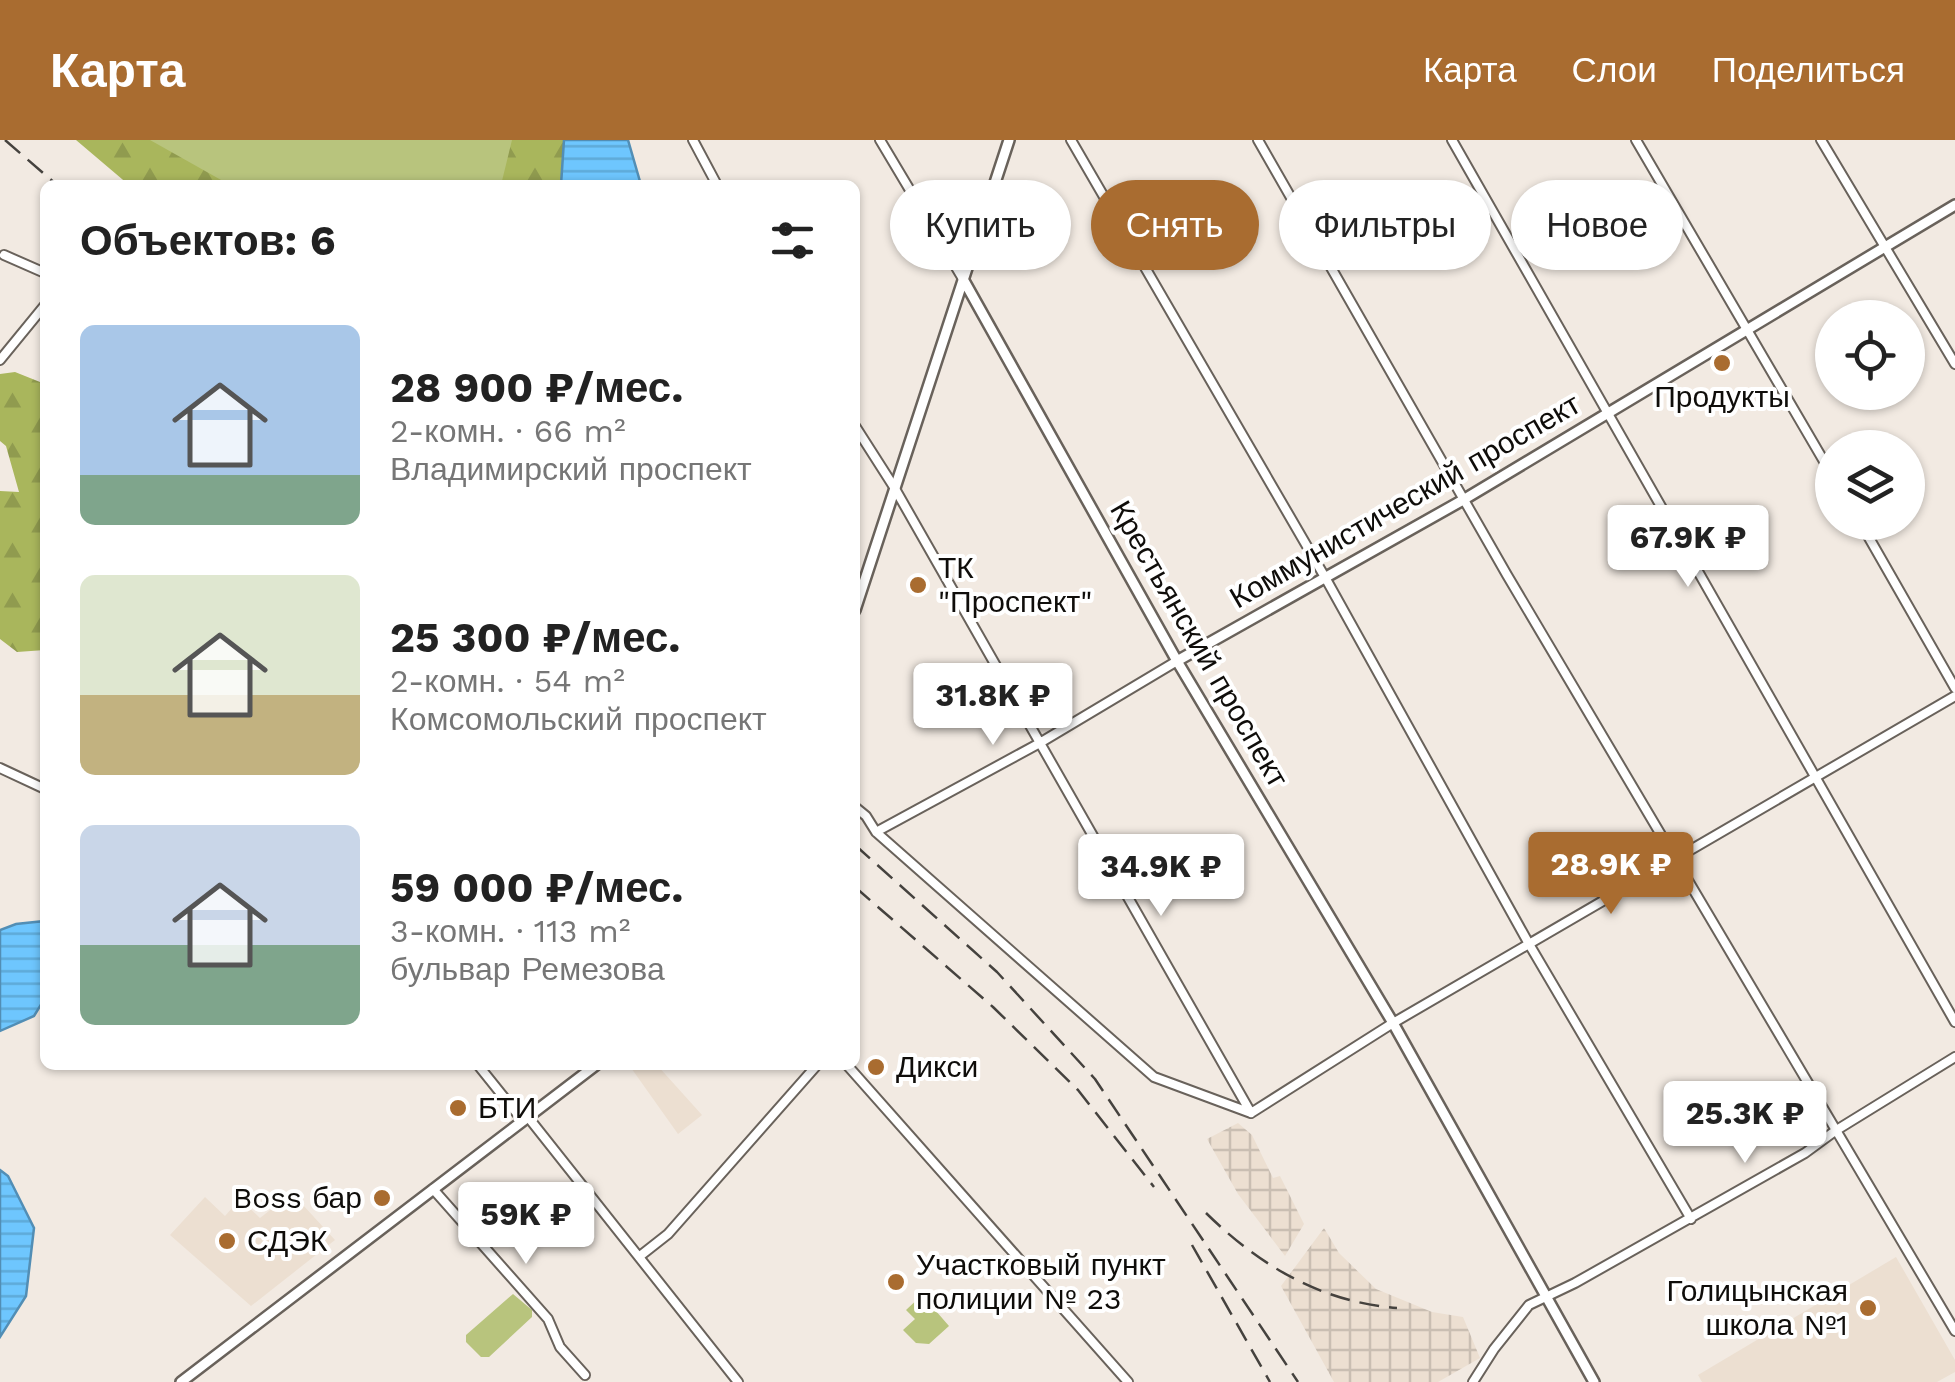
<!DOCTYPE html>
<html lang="ru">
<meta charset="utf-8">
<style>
body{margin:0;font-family:"Work Sans",sans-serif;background:#f2f2f2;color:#222;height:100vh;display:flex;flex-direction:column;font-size:38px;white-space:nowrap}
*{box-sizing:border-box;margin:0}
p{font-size:32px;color:#767676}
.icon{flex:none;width:55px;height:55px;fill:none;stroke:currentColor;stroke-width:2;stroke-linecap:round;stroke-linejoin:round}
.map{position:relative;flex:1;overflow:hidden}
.side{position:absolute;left:40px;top:40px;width:820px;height:890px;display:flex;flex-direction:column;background:#fff;border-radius:15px;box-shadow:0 2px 8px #0004}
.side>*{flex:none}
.hud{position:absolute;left:890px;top:40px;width:915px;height:90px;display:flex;gap:20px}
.buttons{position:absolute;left:1815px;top:160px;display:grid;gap:20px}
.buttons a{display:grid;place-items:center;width:110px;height:110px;border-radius:50%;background:#fff;box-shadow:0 2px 8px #0004;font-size:50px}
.price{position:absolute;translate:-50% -85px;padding:0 22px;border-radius:10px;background:#fff;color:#222;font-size:32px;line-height:65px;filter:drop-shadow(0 2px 5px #0008)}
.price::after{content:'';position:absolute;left:50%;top:60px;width:30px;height:22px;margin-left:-15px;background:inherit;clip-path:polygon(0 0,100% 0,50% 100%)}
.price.current{background:#a96c30;color:#fff}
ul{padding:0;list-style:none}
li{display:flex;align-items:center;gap:30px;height:250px;padding:0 40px}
li span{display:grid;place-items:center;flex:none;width:280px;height:200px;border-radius:15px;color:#555}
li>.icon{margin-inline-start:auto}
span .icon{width:120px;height:120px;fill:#fffc;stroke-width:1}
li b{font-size:42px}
h2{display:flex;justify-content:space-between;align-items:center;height:120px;padding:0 40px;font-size:42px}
.chip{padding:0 35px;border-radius:45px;background:#fff;box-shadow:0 2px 8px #0004;font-size:35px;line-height:90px}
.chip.current{background:#a96c30;color:#fff}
header{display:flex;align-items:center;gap:60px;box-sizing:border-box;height:140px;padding:0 50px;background:#a96c30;color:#fff}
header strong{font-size:48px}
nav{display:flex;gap:55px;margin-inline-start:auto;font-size:35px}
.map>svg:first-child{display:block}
.built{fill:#ecdfd1}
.industrial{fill:url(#industrial-grid)}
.forest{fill:url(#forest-firs)}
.park{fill:#b8c47d}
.water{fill:url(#water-rules);stroke:#528eb5;stroke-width:2.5}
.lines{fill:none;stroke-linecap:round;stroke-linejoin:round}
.minor-casing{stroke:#69625b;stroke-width:12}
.tertiary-casing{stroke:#69625b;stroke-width:14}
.minor{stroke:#fff;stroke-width:8}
.tertiary{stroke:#fff;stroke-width:9}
.rail{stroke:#45423e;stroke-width:2.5;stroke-dasharray:20 10;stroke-linecap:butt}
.poi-dot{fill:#a96c30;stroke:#fff;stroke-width:4}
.labels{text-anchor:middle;stroke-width:8;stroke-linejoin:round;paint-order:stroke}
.poi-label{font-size:30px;fill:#0f0d0a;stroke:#fff;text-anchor:start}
.street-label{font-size:30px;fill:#0f0d0a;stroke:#fff}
</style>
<header>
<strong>Карта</strong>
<nav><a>Карта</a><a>Слои</a><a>Поделиться</a></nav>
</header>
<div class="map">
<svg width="1955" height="1242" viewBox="0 0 1955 1242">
<defs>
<pattern id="industrial-grid" width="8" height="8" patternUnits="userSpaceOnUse" patternTransform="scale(2.5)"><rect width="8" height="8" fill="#ecdfd1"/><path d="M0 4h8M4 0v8" fill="none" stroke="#c9beb2"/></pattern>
<pattern id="forest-firs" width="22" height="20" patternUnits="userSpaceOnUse" patternTransform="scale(2.5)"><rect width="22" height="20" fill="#a9b65c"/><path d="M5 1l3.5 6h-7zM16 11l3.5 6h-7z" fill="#909b4f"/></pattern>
<pattern id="water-rules" width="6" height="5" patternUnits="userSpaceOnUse" patternTransform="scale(2.5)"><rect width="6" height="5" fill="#6ec6fe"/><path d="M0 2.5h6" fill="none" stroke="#5ea9d8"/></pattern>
</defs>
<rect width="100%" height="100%" fill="#f2eae2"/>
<path class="built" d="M629 925H657L702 975 678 994Z
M292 1053 335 1100 251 1166 170 1095 205 1057 225 1076 240 1059 260 1078Z
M1896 1117 1955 1220V1232L1937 1242H1702L1698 1235Z"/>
<path class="industrial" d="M1238 983 1252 995 1273 1038 1280 1036 1304 1084 1285 1116 1238 1054 1207 999Z
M1324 1088 1339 1113 1376 1149 1432 1172 1463 1177 1480 1218 1438 1242H1334L1281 1146Z"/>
<path class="forest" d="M76 0H564L561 45H129Z
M15 232 45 244V510L17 512 0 499V351L19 352 6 306 0 301V234Z"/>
<path class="park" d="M150 0H512L501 45H230Z
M513 1154 532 1170V1177L489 1217H481L466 1202V1195Z
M922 1155 949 1186 929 1204 916 1203 903 1190 915 1179 906 1170Z"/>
<path class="water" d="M564 0H628L641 45H561Z
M45 781 42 863 34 876 0 891V790L16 784Z
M0 1030 8 1036 34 1088 26 1156 0 1197Z"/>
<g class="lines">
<g class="minor-casing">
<path id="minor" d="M693 0 717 45
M880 0 963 139
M1071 0 1326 439 1529 804 1691 1079
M1258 0 1507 435 1955 1191
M1452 0 1955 882
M1636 0 1832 335
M1821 0 1955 224
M4 115 45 133
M0 220 45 165
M855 286 894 347 1251 973
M1860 382 1955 548
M0 628 45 649
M855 667 866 676 876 692 1154 937 1251 973
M876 692 1038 604 1177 521
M478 925 523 981
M847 925 1128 1242
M1251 973 1393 883 1955 556
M528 977 738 1242
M433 1049 548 1179 560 1207 585 1235
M640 1116 668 1094 817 925
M1473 1242 1494 1209 1529 1165 1575 1143 1805 1013 1835 991 1955 917"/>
</g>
<g class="tertiary-casing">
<path id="tertiary" d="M963 139 1177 521 1393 883 1594 1242
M855 470 1009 0
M1177 521 1463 360 1955 65
M181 1242 596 925"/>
</g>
<use href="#minor" class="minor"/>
<use href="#tertiary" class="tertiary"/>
<path class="rail" d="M5 0 57 45
M855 705 997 832 1095 939 1298 1242
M855 747 993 867 1078 950 1154 1047
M1206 1073C1260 1126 1321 1162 1397 1168
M1192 1105 1270 1242"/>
</g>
<g class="poi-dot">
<circle cx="1722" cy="223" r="10"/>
<circle cx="918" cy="445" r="10"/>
<circle cx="876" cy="927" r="10"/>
<circle cx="458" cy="968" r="10"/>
<circle cx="382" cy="1058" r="10"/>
<circle cx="227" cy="1101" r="10"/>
<circle cx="896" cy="1142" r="10"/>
<circle cx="1868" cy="1168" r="10"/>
</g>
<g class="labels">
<g class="poi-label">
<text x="1722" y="267" text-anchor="middle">Продукты</text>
<text x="938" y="438">ТК<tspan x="938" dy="34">"Проспект"</tspan></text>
<text x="896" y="937">Дикси</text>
<text x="478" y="978">БТИ</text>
<text x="362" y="1068" text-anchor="end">Boss бар</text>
<text x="247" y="1111">СДЭК</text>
<text x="916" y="1135">Участковый пункт<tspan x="916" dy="34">полиции № 23</tspan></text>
<text x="1848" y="1161" text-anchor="end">Голицынская<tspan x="1848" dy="34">школа №1</tspan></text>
</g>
<g class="street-label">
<text transform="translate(1405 361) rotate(-30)" y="10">Коммунистический проспект</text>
<text transform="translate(1199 504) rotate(60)" y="10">Крестьянский проспект</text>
</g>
</g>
</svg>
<div class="buttons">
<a><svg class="icon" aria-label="locate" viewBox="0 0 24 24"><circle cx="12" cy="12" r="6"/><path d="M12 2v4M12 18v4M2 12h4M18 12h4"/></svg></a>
<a><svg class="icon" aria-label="layers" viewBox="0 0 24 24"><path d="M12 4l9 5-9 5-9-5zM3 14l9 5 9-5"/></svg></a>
</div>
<b class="price" style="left:1688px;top:450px">67.9K ₽</b>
<b class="price" style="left:993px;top:608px">31.8K ₽</b>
<b class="price current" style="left:1611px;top:777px">28.9K ₽</b>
<b class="price" style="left:1161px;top:779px">34.9K ₽</b>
<b class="price" style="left:1745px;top:1026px">25.3K ₽</b>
<b class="price" style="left:526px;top:1127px">59K ₽</b>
<div class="hud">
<a class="chip">Купить</a>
<a class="chip current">Снять</a>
<a class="chip">Фильтры</a>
<a class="chip">Новое</a>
</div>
<section class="side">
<h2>Объектов: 6<svg class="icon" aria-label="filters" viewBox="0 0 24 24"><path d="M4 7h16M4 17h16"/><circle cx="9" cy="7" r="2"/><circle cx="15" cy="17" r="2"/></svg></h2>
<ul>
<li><span style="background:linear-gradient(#a9c7e8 75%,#7fa58c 0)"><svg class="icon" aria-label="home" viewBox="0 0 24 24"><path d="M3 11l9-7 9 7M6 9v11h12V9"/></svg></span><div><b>28 900 ₽/мес.</b><p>2-комн. · 66 m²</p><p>Владимирский проспект</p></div></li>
<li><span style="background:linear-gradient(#dfe7d0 60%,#c2b280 0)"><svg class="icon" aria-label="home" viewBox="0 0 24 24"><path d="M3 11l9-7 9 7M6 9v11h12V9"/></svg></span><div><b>25 300 ₽/мес.</b><p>2-комн. · 54 m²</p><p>Комсомольский проспект</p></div></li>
<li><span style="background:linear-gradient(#c9d6e8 60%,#7fa58c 0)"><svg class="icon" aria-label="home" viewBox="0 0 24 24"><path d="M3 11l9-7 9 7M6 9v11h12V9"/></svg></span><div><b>59 000 ₽/мес.</b><p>3-комн. · 113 m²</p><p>бульвар Ремезова</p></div></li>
</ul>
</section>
</div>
